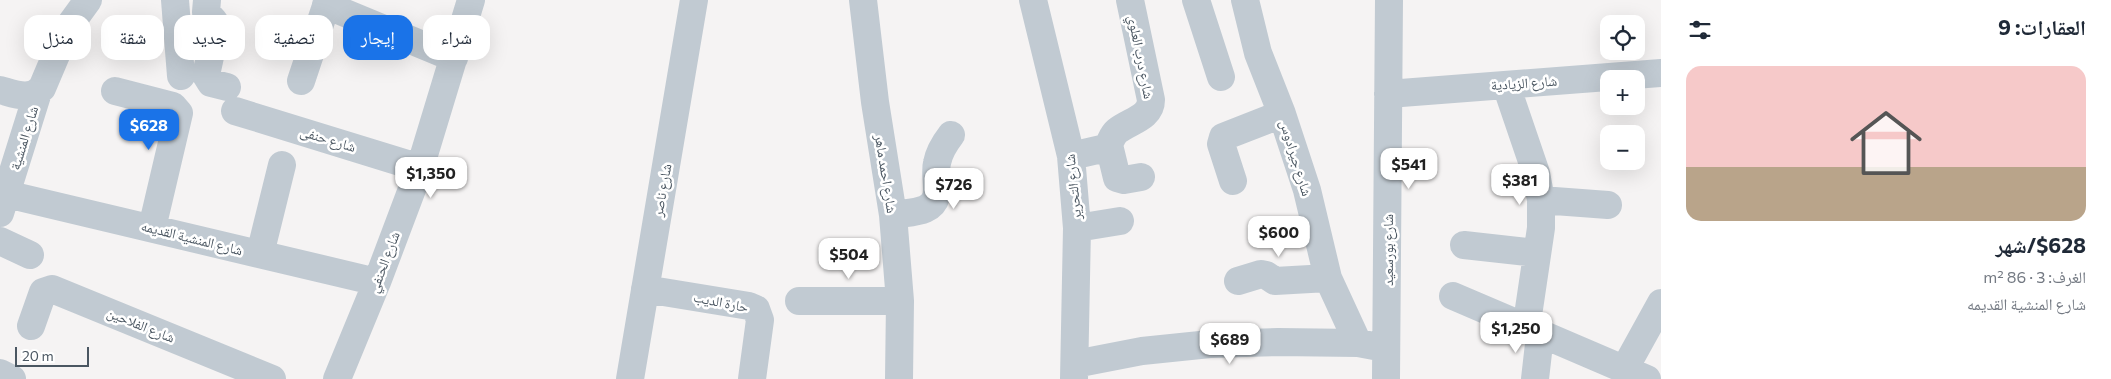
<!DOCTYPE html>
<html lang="ar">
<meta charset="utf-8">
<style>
body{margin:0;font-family:Commissioner,"Noto Naskh Arabic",sans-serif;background:#f6f6f7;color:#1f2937;direction:rtl;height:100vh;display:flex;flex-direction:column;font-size:19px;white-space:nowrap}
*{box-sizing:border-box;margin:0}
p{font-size:16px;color:#747a83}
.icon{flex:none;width:28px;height:28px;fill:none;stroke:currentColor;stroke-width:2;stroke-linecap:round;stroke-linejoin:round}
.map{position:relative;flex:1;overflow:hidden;direction:ltr}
.panel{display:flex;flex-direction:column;background:#fff;width:450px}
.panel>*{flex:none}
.guide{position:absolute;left:15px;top:15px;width:475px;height:45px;direction:rtl;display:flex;gap:10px}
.fabs{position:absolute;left:1600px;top:15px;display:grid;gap:10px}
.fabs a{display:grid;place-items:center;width:45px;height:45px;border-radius:10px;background:#fff;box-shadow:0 5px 20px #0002;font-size:25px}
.scale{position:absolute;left:15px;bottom:12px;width:74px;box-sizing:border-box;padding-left:5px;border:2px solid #4a5661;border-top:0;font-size:14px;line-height:18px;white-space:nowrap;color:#4a5661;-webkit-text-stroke:4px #fff;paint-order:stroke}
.price{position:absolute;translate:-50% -42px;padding:0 11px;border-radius:10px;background:#fff;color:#222;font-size:16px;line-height:32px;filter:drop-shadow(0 1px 2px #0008)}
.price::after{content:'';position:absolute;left:50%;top:30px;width:15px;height:11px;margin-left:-8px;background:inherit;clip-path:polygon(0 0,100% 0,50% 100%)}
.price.active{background:#1a73e8;color:#fff}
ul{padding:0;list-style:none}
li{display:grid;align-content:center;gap:10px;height:265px;padding:0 25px}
li span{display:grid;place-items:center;height:155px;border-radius:15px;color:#555}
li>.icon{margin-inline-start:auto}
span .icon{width:90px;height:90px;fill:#fffc;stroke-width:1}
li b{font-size:21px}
h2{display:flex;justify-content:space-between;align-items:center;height:60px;padding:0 25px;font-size:21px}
.tag{padding:0 18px;border-radius:15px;background:#fff;box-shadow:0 5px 20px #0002;font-size:18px;line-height:45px}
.tag.active{background:#1a73e8;color:#fff}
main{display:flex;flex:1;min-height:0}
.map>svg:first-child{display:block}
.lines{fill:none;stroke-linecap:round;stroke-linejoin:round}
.street{stroke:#c1cad2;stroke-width:28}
.labels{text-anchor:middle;stroke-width:5;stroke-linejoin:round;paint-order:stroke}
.street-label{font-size:14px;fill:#4a5661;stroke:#fff}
</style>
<main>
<section class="panel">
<h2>العقارات: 9<svg class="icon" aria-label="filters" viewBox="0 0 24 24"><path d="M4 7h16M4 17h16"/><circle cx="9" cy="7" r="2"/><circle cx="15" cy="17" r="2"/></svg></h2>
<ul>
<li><span style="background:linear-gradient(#f6c9c9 65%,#b9a48a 0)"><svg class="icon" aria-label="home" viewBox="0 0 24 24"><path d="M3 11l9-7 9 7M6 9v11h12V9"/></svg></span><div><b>$628/شهر</b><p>الغرف: 3 · 86 m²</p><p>شارع المنشية القديمه</p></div></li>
</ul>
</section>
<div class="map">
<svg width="1661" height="379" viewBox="0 0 1661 379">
<rect width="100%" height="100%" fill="#f5f3f3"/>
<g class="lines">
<path class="street" d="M175 0 181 76
M207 0 206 12 214 21 216 29 206 75 211 83 227 87
M863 0 875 102 893 215 900 301 899 379
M1033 0 1071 156 1077 228 1074 379
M1196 0 1221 77
M1245 0 1258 53 1282 114 1307 190 1328 278 1358 343
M326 5 454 58
M301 81 328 0
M1506 85 1536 173 1541 200V228L1526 329
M0 90C15 94 30 101 42 88L67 29 88 0
M115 91 173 106 179 113 152 228
M1388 94 1661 73
M235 111 420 168
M1109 145 1117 178 1124 180 1141 177
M1071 156 1106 148C1111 143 1111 136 1117 131 1129 121 1151 118 1151 100L1130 0
M1233 181 1221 144 1223 137 1282 114
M6 194 377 282
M1541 200 1608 205
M0 213 38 92
M893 215C903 213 916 213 925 209 945 200 933 179 937 163 939 152 944 144 951 135
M1077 228 1120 221
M0 241 30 255
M1464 245 1537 253
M260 254 282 165
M1238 281 1261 274 1266 275 1275 281 1328 278
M645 289 749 306 756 309 760 320 752 379
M1453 296 1647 379
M799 301H900
M31 326 43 292 52 289 272 379
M1075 364 1142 351 1210 344 1278 342 1358 343 1374 346
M1624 370 1661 303
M0 373 12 379
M337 379 377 282 420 168 471 0
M630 379 694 0
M1386 379 1389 0
M1535 379 1540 335"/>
</g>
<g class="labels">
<g class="street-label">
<text transform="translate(1141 57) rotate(79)" y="5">شارع درب العلوي</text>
<text transform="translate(1524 83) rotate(-4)" y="5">شارع الزيادية</text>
<text transform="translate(24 138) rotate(-73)" y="5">شارع المنشية</text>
<text transform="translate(328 139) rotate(17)" y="5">شارع حنفى</text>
<text transform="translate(1296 158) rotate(73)" y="5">شارع جيرادوس</text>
<text transform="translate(886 174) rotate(81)" y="5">شارع احمد ماهر</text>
<text transform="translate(1073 187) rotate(-96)" y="5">شارع التحرير</text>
<text transform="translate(662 190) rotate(-80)" y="5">شارع ناصر</text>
<text transform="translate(192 238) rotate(14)" y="5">شارع المنشية القديمه</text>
<text transform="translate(1388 250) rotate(-90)" y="5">شارع بورسعيد</text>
<text transform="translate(384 262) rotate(-69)" y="5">شارع الحنفي</text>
<text transform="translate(721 302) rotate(11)" y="5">حارة الديب</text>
<text transform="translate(141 325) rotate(22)" y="5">شارع الفلاحين</text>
</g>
</g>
</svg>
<div class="fabs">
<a><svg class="icon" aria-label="locate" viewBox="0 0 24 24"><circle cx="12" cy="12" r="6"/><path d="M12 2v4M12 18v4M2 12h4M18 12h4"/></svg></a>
<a>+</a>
<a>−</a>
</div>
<div class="scale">20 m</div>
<b class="price active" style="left:149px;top:151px">$628</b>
<b class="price" style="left:1409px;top:190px">$541</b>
<b class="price" style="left:431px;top:199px">$1,350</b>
<b class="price" style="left:1520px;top:206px">$381</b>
<b class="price" style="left:954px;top:210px">$726</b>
<b class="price" style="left:1279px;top:258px">$600</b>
<b class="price" style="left:849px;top:280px">$504</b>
<b class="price" style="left:1516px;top:354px">$1,250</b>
<b class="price" style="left:1230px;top:365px">$689</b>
<div class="guide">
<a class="tag">شراء</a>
<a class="tag active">إيجار</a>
<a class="tag">تصفية</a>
<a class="tag">جديد</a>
<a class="tag">شقة</a>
<a class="tag">منزل</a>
</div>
</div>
</main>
